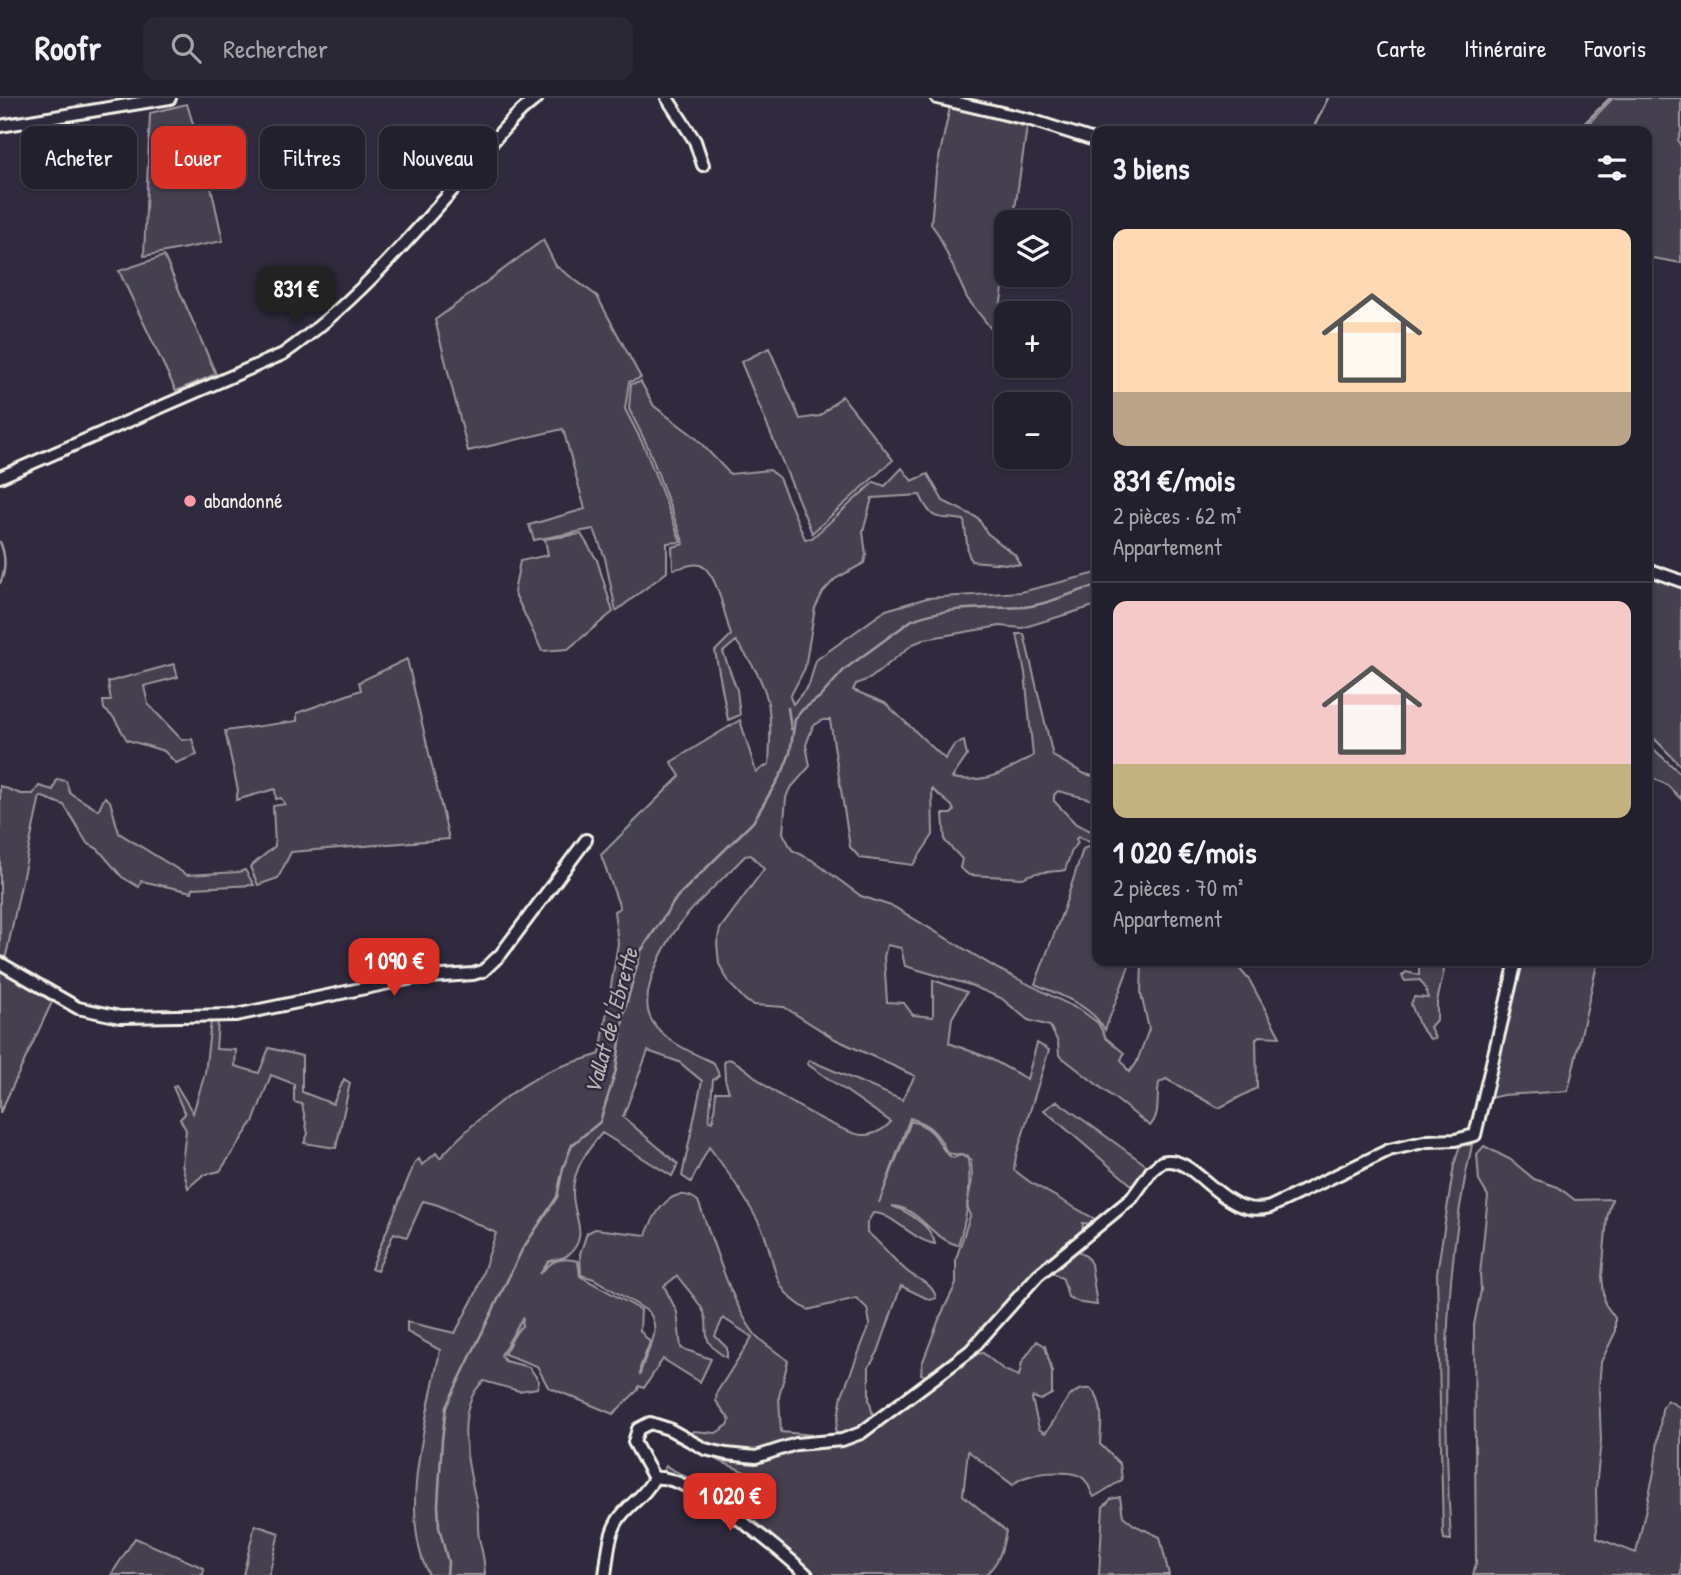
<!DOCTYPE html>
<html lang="fr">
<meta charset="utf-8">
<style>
body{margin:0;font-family:"Patrick Hand",sans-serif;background:#2b2836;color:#f1f3f6;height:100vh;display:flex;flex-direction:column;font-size:26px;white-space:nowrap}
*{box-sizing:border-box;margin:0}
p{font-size:23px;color:#a3a3aa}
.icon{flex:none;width:38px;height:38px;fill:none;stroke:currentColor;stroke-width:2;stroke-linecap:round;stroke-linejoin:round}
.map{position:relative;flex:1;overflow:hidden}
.panel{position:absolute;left:1092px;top:28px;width:560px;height:840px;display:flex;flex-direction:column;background:#23202e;border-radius:14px;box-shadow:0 2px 5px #0004,0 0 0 2px #403e4a}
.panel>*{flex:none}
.banner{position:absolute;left:21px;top:28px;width:665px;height:63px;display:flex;gap:14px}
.fabs{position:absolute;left:994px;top:112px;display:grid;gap:14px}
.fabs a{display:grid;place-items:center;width:77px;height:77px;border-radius:14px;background:#23202e;box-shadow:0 2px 5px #0004,0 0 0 2px #403e4a;font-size:35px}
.price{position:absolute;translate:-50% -60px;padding:0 16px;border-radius:14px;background:#d93025;color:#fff;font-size:23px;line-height:46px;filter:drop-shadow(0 2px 4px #0008)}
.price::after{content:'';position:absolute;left:50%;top:42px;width:21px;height:16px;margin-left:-10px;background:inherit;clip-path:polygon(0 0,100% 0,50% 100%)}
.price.active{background:#222;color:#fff}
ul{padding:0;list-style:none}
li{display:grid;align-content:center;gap:14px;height:371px;padding:0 21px}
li+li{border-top:2px solid #403e4a}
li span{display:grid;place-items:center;height:217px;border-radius:14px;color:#555}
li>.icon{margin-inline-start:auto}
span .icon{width:126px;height:126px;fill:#fffc;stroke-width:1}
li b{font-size:30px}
h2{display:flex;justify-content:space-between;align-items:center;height:84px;padding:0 21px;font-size:30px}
.chip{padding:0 24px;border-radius:14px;background:#23202e;box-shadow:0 2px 5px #0004,0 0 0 2px #403e4a;font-size:24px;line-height:63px}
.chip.active{background:#d93025;color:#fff}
header{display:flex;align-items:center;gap:42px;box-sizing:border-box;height:98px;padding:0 35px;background:#23202e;border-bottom:2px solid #403e4a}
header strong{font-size:33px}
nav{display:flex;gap:38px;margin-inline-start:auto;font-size:24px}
.search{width:490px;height:63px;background:#2b2836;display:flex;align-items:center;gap:18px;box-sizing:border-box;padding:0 24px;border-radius:14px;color:#a3a3aa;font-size:26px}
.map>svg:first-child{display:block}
.green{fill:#454050;stroke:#9c989c;stroke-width:2;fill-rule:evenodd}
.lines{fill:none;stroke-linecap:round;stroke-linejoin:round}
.stream{stroke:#a19ea0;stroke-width:2.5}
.minor-casing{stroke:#f4f1e8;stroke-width:16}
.minor{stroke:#2f2a3d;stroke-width:10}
.poi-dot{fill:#ff9aa2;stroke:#2f2a3d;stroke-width:2.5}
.labels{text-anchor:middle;stroke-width:5;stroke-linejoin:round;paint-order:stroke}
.poi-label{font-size:21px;fill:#f4f1e8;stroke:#2f2a3d;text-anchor:start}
.water-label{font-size:23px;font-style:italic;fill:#b6b2b2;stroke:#2f2a3d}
</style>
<header>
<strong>Roofr</strong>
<div class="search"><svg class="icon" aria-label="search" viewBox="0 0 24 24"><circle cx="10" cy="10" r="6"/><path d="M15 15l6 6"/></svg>Rechercher</div>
<nav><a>Carte</a><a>Itinéraire</a><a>Favoris</a></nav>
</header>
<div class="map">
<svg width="1681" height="1477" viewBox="0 0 1681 1477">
<rect width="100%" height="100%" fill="#2f2a3d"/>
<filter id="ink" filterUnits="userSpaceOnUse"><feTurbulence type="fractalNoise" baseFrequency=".0143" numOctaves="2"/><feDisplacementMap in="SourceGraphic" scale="14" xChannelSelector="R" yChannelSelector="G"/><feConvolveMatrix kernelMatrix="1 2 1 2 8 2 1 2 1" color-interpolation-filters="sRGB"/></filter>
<g filter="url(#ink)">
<path class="green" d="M1613 0H1681V34L1678 42 1681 49V165L1647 159V33H1581Z
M187 6 208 75 223 143 144 158 150 15Z
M950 9 1027 29 1013 124H1006V170L996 237 967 200 938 136 931 126 936 74Z
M543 142 556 168 597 198 641 280 629 284 625 311 644 348 681 444 667 445V474L616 513 605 460 594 431 534 442 529 427 585 411 563 331 468 353 435 222Z
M164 158 216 276 176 293 119 173Z
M769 250 800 321 820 318 842 298 893 362 812 435 741 264Z
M641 284 654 308 695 339 730 376 770 372 779 380 805 441 812 440 874 384 885 388 902 370 912 383 928 376 943 403 978 420 987 435 1015 457 1020 467 971 463 968 454 964 422C937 417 934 427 920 397L872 400 863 434 866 457 864 465 835 481 823 494 815 510 805 570 790 599 793 606 809 587 816 562 886 512 927 500 1021 494 1097 475V507L1022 530 1000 528 925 541 913 546 871 580 856 586 853 592 885 605 945 661 954 647 964 643 967 658 952 680C987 686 1004 674 1033 658L1025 575 1017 536H1024L1053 658 1085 676 1097 679V703L1058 693 1054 697V703L1076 726 1097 736V747L1078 739 1076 741 1078 745 1072 752 1065 772C1052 775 1035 772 1023 780L969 777 960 770 962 761 945 743 943 716H951L954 713 952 708 932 691 933 737 913 767 860 760 850 749 830 622H823L813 628 806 647 810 668 789 692 786 700 783 735 792 752 812 762 861 798 894 809 998 871 1082 913 1098 925 1106 940 1124 955 1121 962 1129 974 1136 966 1149 931 1141 896 1142 863H1233L1250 883 1280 939 1259 938 1256 941 1257 990 1219 1010 1166 981 1159 985C1156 1001 1161 1016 1150 1028L1059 957 1058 944 1050 928 1028 922 1001 900 970 887 905 868 901 850 887 847 884 859 887 904 904 905 913 917 933 919V882L967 894 952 920 949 945 989 960 1027 981 1037 945 1049 952 1016 1058 1014 1072 1030 1084 1098 1123 1096 1127 1083 1125 1082 1137 1071 1148 1087 1159 1091 1166 1097 1207 1081 1205 1068 1199 1063 1181 1045 1170 964 1253 929 1280 921 1276 922 1266 940 1219 956 1186V1161L970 1118 967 1106 972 1082 971 1062 967 1058 947 1055C939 1036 930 1026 910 1020L879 1105 911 1023C943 1032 935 1050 953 1060L961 1057 968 1061C972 1090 967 1120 958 1147 931 1141 919 1109 892 1108 907 1113 933 1129 935 1146 910 1141 893 1115 873 1115L867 1125V1134C882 1146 893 1162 908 1174 919 1183 933 1185 936 1200L930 1202 901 1188 878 1254 869 1269V1301L874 1322 864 1328 837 1337 835 1336 842 1297 870 1226 867 1210 856 1200 808 1212C768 1190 778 1166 762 1131 747 1101 729 1075 709 1049L691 1084 682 1078 702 983 679 964 648 953 623 1019 678 1066 672 1078 602 1035C588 1051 573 1071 573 1094 572 1117 591 1138 568 1157 564 1161 554 1161 548 1164L540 1176C551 1163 560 1158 578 1163L580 1178 641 1212 640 1233 650 1244 640 1270V1277C644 1253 664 1237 649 1214L594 1181 581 1177 580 1156 587 1135 595 1131 646 1137C654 1116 672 1083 698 1103 713 1142 730 1203 754 1235 759 1243 779 1255 788 1263L779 1299 781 1334 825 1338 756 1359 722 1354 690 1339 693 1333 716 1335 728 1327 730 1322 716 1303 717 1294 752 1239 723 1220 715 1238 727 1250V1260C693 1240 715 1231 701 1209 694 1198 685 1188 677 1178L664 1188 677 1214 681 1250 711 1261 700 1284 663 1261 644 1290 639 1288 638 1292 613 1316 548 1289 537 1268 504 1256C510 1247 514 1234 522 1228L523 1219 501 1257 505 1263 529 1269 539 1283 537 1290 519 1293 484 1283C452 1310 469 1372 477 1407 479 1418 477 1429 479 1440 482 1453 485 1463 485 1477H429C397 1416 428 1317 440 1252L407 1234V1224L455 1235 476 1195 496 1135 438 1107 423 1103 407 1139 394 1135 377 1173 371 1171 415 1064 419 1061 422 1067 436 1055 440 1060C470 1027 508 994 547 974 563 966 583 962 600 956L618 845 614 813 620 810 601 757 680 678 671 664 740 622 756 674 769 666C772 608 772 592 736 543L723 554 737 592 740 617 728 622 715 553 731 537C725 520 718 474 700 467 692 464 682 471 673 471L672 449 684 446 648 349 629 311 631 286ZM751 757 764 771 720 831 717 845 719 866 730 886 746 903 754 907 784 909 835 941 915 978 902 1002 809 962 807 966 891 1024C883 1032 875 1037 862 1037 842 1035 782 1000 765 987 753 978 743 966 729 961L724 963 725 981 729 994H716L713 1024 709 1023 713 982 719 977 714 965C693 955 665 944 652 923 635 895 669 838 688 816 705 796 726 778 745 758Z
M581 436 597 462 613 514 568 551 542 553 514 494 520 463 548 457 545 441Z
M1647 474 1681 486V668L1647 633Z
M407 561 449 741 291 754 278 780 258 787 250 769 275 748 273 708 285 706 281 700 276 701 275 691 236 702 238 692 225 633 297 623V615L361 592 359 584Z
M174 566 178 579 144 588 148 606 182 642 192 641 197 657 176 665 164 653 127 642 114 620 104 611 103 603H111L108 584Z
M1647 645 1681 676V701L1667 687 1647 677Z
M57 681 66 683 70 695 98 712 105 699 110 703 119 735 187 777 239 774 245 772 254 787 193 790 192 794 141 783 139 789 122 779 98 751 87 745 64 707 40 698 6 858 0 861V688L21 696H33L39 688 53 692Z
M1090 748 1097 750V863H1131L1105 932C1090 906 1061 898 1035 886L1064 810 1083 751Z
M1399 863H1446L1437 904V921L1430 929 1435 940 1430 941 1420 929 1411 906 1414 899 1428 900 1426 891 1420 882 1405 883 1402 878 1406 874 1419 877V864Z
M1519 863H1587L1597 867 1568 993 1503 997 1486 1001Z
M0 870 52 904 0 1015Z
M211 923H218L216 951 236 952 235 968 259 975 269 950 302 958V994L333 1006 344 981 350 985 336 1050 304 1045 308 1036 302 1006 294 1004V986L271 977 254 1022 220 1073 203 1077 188 1090 182 1066 186 1032 180 1021 185 1016 173 989 176 987 193 1015 205 975Z
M1057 1003 1146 1067 1135 1090 1044 1012Z
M1460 1047H1472C1442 1176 1443 1311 1451 1442L1444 1441 1443 1435 1437 1175 1454 1067Z
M1484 1048 1511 1062 1534 1081 1558 1089 1575 1102 1612 1101 1607 1120 1602 1178 1605 1206 1615 1220V1235L1601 1264 1599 1291 1601 1343 1596 1390 1597 1440 1636 1455 1654 1374 1662 1311 1667 1302 1681 1310V1477H1473L1476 1465 1474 1227 1481 1192 1480 1176 1488 1098 1479 1083 1477 1056Z
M1037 1243 1045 1248 1052 1273V1296L1041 1302 1033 1299 1032 1301 1039 1331 1045 1335C1060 1320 1064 1288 1091 1291 1105 1304 1101 1328 1100 1346L1120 1366 1122 1382 1094 1399C1090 1393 1089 1385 1083 1380 1070 1370 1023 1374 1013 1387L968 1353 963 1397 1006 1433C1002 1452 1000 1464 985 1477H810L715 1401 662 1375 666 1368 729 1402 754 1378 674 1343 676 1338 739 1362 766 1363 794 1353 839 1348 866 1339 975 1256 983 1255 1004 1272 1019 1278 1022 1264Z
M1120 1399 1123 1418 1134 1427 1160 1439 1169 1477H1099L1103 1409 1111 1401Z
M255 1427 279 1435 269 1477H243Z
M135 1440 204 1470 203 1477H111Z"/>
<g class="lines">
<path class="stream" d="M1312 33 1328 0
M1577 33 1610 0
M0 444C6 457 6 473 0 485
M788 610 791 631
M447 1477 448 1464 439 1429 438 1406 442 1342 446 1309 522 1152 557 1099 563 1070 572 1047 600 1024 616 972 624 915 641 853 677 799 753 724 783 673 790 655 795 621 802 612 820 599 845 571 912 522C947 508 987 511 1024 509 1049 507 1073 493 1097 488"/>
<g class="minor-casing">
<path id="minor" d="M667 0 695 43 703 67
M937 0 1031 22 1097 43
M0 28 170 0
M0 379 283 256C349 210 404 147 457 87 483 57 506 23 537 0
M1647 471 1681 483
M0 865 78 910 120 919 236 917 413 880 473 876 483 873 501 856 586 742
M654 1380 634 1344 638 1331 650 1325 669 1331 705 1351 726 1356 756 1359 796 1346 842 1342 861 1335 970 1253 1038 1177 1132 1100 1152 1072 1162 1064C1196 1054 1222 1123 1270 1109L1389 1052 1428 1043 1455 1042 1475 1037 1516 863
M654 1380C687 1374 782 1453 807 1477
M605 1477C608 1459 608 1438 618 1422 628 1406 644 1400 654 1380"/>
</g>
<use href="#minor" class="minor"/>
</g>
</g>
<circle class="poi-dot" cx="190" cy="403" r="7"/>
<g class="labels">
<g class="poi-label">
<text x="204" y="410">abandonné</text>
</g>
<g class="water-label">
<text transform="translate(611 923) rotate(-75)" y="8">Vallat de l'Ebrette</text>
</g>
</g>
</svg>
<div class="fabs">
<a><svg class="icon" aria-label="layers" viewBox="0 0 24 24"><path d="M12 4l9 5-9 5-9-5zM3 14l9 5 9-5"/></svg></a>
<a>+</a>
<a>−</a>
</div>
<b class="price active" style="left:296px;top:228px">831 €</b>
<b class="price" style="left:394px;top:900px">1 090 €</b>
<b class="price" style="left:730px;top:1435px">1 020 €</b>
<div class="banner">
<a class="chip">Acheter</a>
<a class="chip active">Louer</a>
<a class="chip">Filtres</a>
<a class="chip">Nouveau</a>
</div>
<section class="panel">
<h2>3 biens<svg class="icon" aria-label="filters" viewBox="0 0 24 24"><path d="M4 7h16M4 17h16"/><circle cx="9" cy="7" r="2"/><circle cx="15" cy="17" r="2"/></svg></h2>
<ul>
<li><span style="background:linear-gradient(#ffd9b3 75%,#b9a48a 0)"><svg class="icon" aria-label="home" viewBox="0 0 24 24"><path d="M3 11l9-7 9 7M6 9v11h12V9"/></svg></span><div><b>831 €/mois</b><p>2 pièces · 62 m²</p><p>Appartement</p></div></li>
<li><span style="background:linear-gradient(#f6c9c9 75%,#c2b280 0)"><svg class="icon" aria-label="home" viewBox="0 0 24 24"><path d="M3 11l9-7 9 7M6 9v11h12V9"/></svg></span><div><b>1 020 €/mois</b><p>2 pièces · 70 m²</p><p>Appartement</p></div></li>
</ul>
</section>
</div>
